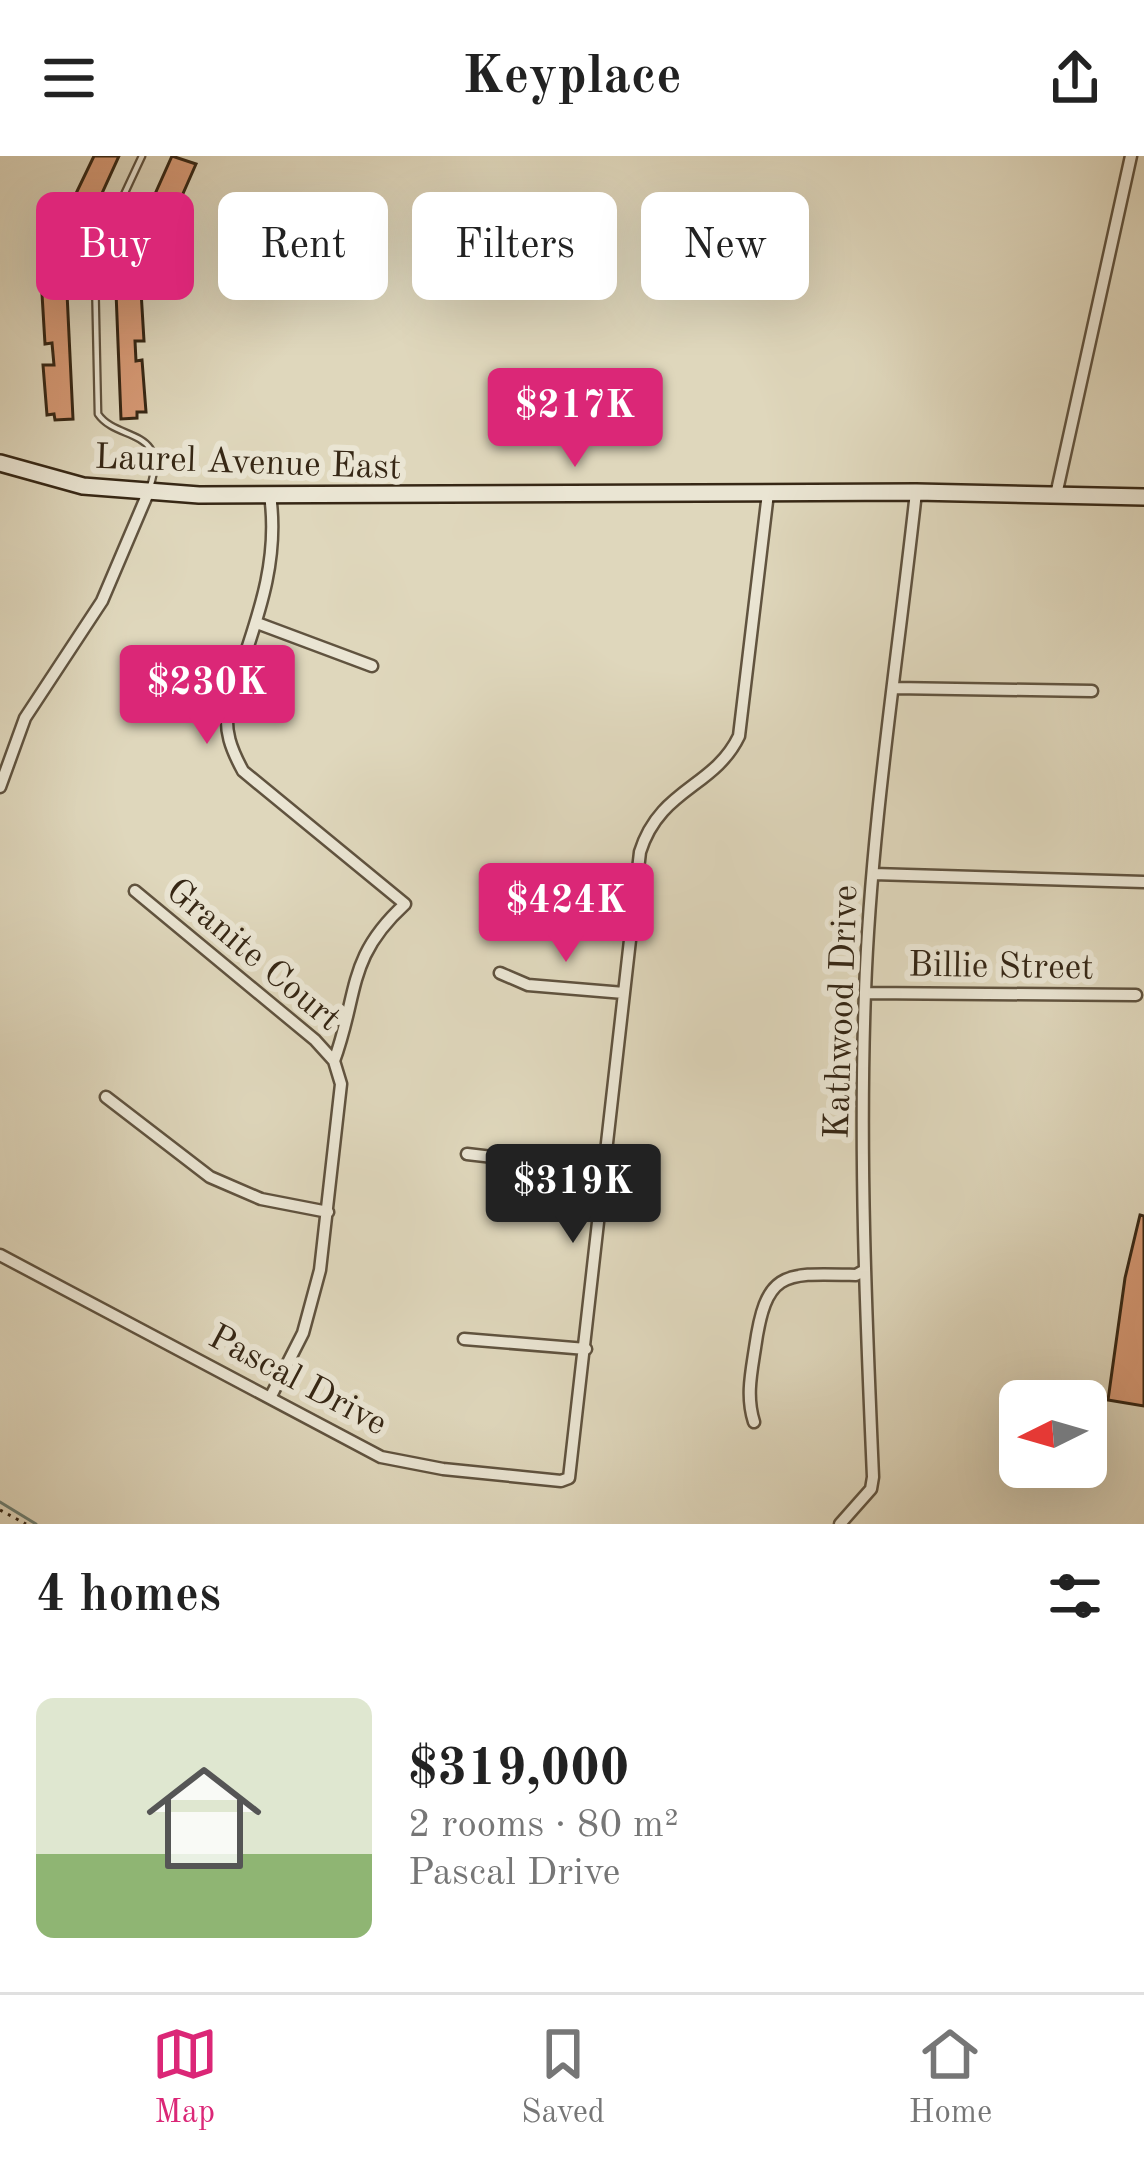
<!DOCTYPE html>
<meta charset="utf-8">
<style>
body{margin:0;font-family:"Old Standard TT",serif;background:#f6f6f6;color:#222;height:100vh;display:flex;flex-direction:column;font-size:45px;white-space:nowrap}
*{box-sizing:border-box;margin:0}
p{font-size:39px;color:#767676}
.icon{flex:none;width:66px;height:66px;fill:none;stroke:currentColor;stroke-width:2;stroke-linecap:round;stroke-linejoin:round}
.map{position:relative;height:1368px;overflow:hidden}
.drawer{display:flex;flex-direction:column;background:#fff;flex:1}
.drawer>*{flex:none}
.banner{position:absolute;left:36px;top:36px;width:1074px;height:108px;display:flex;gap:24px}
.needle{width:78px;rotate:265deg}
.buttons{position:absolute;left:999px;top:1224px;display:grid;gap:24px}
.buttons a{display:grid;place-items:center;width:108px;height:108px;border-radius:18px;background:#fff;box-shadow:0 12px 48px #0002;font-size:60px}
.price{position:absolute;translate:-50% -102px;padding:0 27px;border-radius:12px;background:#db2777;color:#fff;font-size:39px;line-height:78px;filter:drop-shadow(0 3px 6px #0008)}
.price::after{content:'';position:absolute;left:50%;top:72px;width:36px;height:27px;margin-left:-18px;background:inherit;clip-path:polygon(0 0,100% 0,50% 100%)}
.price.on{background:#222;color:#fff}
ul{padding:0;list-style:none}
li{display:flex;align-items:center;gap:36px;height:300px;padding:0 36px}
li span{display:grid;place-items:center;flex:none;width:336px;height:240px;border-radius:18px;color:#555}
li>.icon{margin-inline-start:auto}
span .icon{width:144px;height:144px;fill:#fffc;stroke-width:1}
li b{font-size:51px}
h2{display:flex;justify-content:space-between;align-items:center;height:144px;padding:0 36px;font-size:51px}
.tag{padding:0 42px;border-radius:18px;background:#fff;box-shadow:0 12px 48px #0002;font-size:42px;line-height:108px}
.tag.on{background:#db2777;color:#fff}
header{display:flex;justify-content:space-between;align-items:center;height:156px;padding:0 36px;background:#fff;font-size:54px;font-weight:700}
.dock{display:flex;justify-content:space-around;align-items:center;height:168px;border-top:3px solid #e0e0e0;background:#fff;font-size:33px;color:#767676}
.dock a{display:grid;justify-items:center;gap:6px}
.dock .on{color:#db2777}
.map>svg:first-child{display:block}
.lines{fill:none;stroke-linecap:round;stroke-linejoin:round}
.stream{stroke:#6e7f72;stroke-width:3}
.building{fill:#d79a76;stroke:#362715;stroke-width:3}
.lane-casing{stroke:#60533f;stroke-width:9}
.street-casing{stroke:#60533f;stroke-width:15}
.secondary-casing{stroke:#362715;stroke-width:20}
.path{stroke:#362715;stroke-width:3;stroke-dasharray:3 6;stroke-linecap:butt}
.lane{stroke:#eae5d3;stroke-width:4.5}
.street{stroke:#eae5d3;stroke-width:10}
.secondary{stroke:#eae5d3;stroke-width:15}
.labels{text-anchor:middle;stroke-width:12;stroke-linejoin:round;paint-order:stroke}
.street-label{font-size:36px;fill:#362715;stroke:#eae5d3}
</style>
<header><svg class="icon" aria-label="menu" viewBox="0 0 24 24"><path d="M4 6h16M4 12h16M4 18h16"/></svg>Keyplace<svg class="icon" aria-label="share" viewBox="0 0 24 24"><path d="M12 15V3M7 8l5-5 5 5M5 13v7h14v-7"/></svg></header>
<div class="map">
<svg width="1144" height="1368" viewBox="0 0 1144 1368">
<rect width="100%" height="100%" fill="#dfd7bc"/>
<filter id="stains"><feTurbulence type="fractalNoise" baseFrequency=".00167" numOctaves="4"/><feColorMatrix values="0 0 0 0 .2 0 0 0 0 .09 0 0 0 0 .02 0 0 0 .5 -.17"/></filter>
<radialGradient id="worn" r=".72"><stop offset=".6" stop-color="#630" stop-opacity="0"/><stop offset="1" stop-color="#630" stop-opacity=".3"/></radialGradient>
<g class="lines">
<path class="stream" d="M0 1346 36 1368"/>
</g>
<path class="building" d="M94 0H119L77 92 55 81Z
M172 0 196 8 174 58 151 47Z
M140 68 164 77 146 122 122 112Z
M141 135 144 185H135L136 205 142 204 146 256H137V262L121 263 116 136Z
M67 137 73 263 55 264 54 258 47 259 43 209H54L52 187 45 188 42 138Z
M1140 1059 1144 1060V1250L1108 1244 1125 1122Z"/>
<g class="lines">
<g class="lane-casing">
<path id="lane" d="M142 0 101 88 95 117 98 258C117 286 170 271 150 331"/>
</g>
<g class="street-casing">
<path id="street" d="M270 339C281 415 250 479 228 551 224 575 231 593 243 615L405 748C346 802 359 837 334 905
M1056 339 1131 0
M257 467 372 510
M894 532 1092 535
M0 631 25 562 102 445 148 337
M873 718 1144 726
M135 735 315 884 334 905 341 928 320 1114 303 1177 270 1242
M500 817 528 829 624 837
M865 837 1136 839
M106 941 210 1021 261 1043 328 1056
M467 998 605 1014
M0 1099 381 1301 443 1313 561 1325 569 1322 640 696C660 632 714 632 739 580L768 337
M464 1183 586 1193
M754 1266C746 1241 751 1218 755 1192 766 1114 783 1117 856 1119L863 1115
M840 1368 871 1333 873 1321C866 1160 859 998 865 836 871 669 898 502 916 336"/>
</g>
<g class="secondary-casing">
<path id="secondary" d="M0 307 83 330 199 339 916 336 1144 341"/>
</g>
<path class="path" d="M0 1354 26 1368"/>
<use href="#lane" class="lane"/>
<use href="#street" class="street"/>
<use href="#secondary" class="secondary"/>
</g>
<g class="labels">
<g class="street-label">
<text transform="translate(248 304) rotate(2)" y="13">Laurel Avenue East</text>
<text transform="translate(255 797) rotate(40)" y="13">Granite Court</text>
<text transform="translate(1001 808) rotate(1)" y="13">Billie Street</text>
<text transform="translate(839 856) rotate(-88)" y="13">Kathwood Drive</text>
<text transform="translate(299 1222) rotate(28)" y="13">Pascal Drive</text>
</g>
</g>
<rect width="100%" height="100%" filter="url(#stains)"/>
<rect width="100%" height="100%" fill="url(#worn)"/>
</svg>
<div class="buttons">
<a><svg class="needle" viewBox="-14 -14 28 28"><path d="M0-13l5 13h-10z" fill="#e53935"/><path d="M0 13l5-13h-10z" fill="#767676"/></svg></a>
</div>
<b class="price" style="left:575px;top:314px">$217K</b>
<b class="price" style="left:207px;top:591px">$230K</b>
<b class="price" style="left:566px;top:809px">$424K</b>
<b class="price on" style="left:573px;top:1090px">$319K</b>
<div class="banner">
<a class="tag on">Buy</a>
<a class="tag">Rent</a>
<a class="tag">Filters</a>
<a class="tag">New</a>
</div>
</div>
<section class="drawer">
<h2>4 homes<svg class="icon" aria-label="filters" viewBox="0 0 24 24"><path d="M4 7h16M4 17h16"/><circle cx="9" cy="7" r="2"/><circle cx="15" cy="17" r="2"/></svg></h2>
<ul>
<li><span style="background:linear-gradient(#dfe7d0 65%,#8fb573 0)"><svg class="icon" aria-label="home" viewBox="0 0 24 24"><path d="M3 11l9-7 9 7M6 9v11h12V9"/></svg></span><div><b>$319,000</b><p>2 rooms · 80 m²</p><p>Pascal Drive</p></div></li>
</ul>
</section>
<nav class="dock">
<a class="on"><svg class="icon" aria-label="map" viewBox="0 0 24 24"><path d="M3 6l6-2 6 2 6-2v14l-6 2-6-2-6 2zM9 4v14M15 6v14"/></svg>Map</a>
<a><svg class="icon" aria-label="saved" viewBox="0 0 24 24"><path d="M7 4h10v16l-5-4-5 4z"/></svg>Saved</a>
<a><svg class="icon" aria-label="home" viewBox="0 0 24 24"><path d="M3 11l9-7 9 7M6 9v11h12V9"/></svg>Home</a>
</nav>
